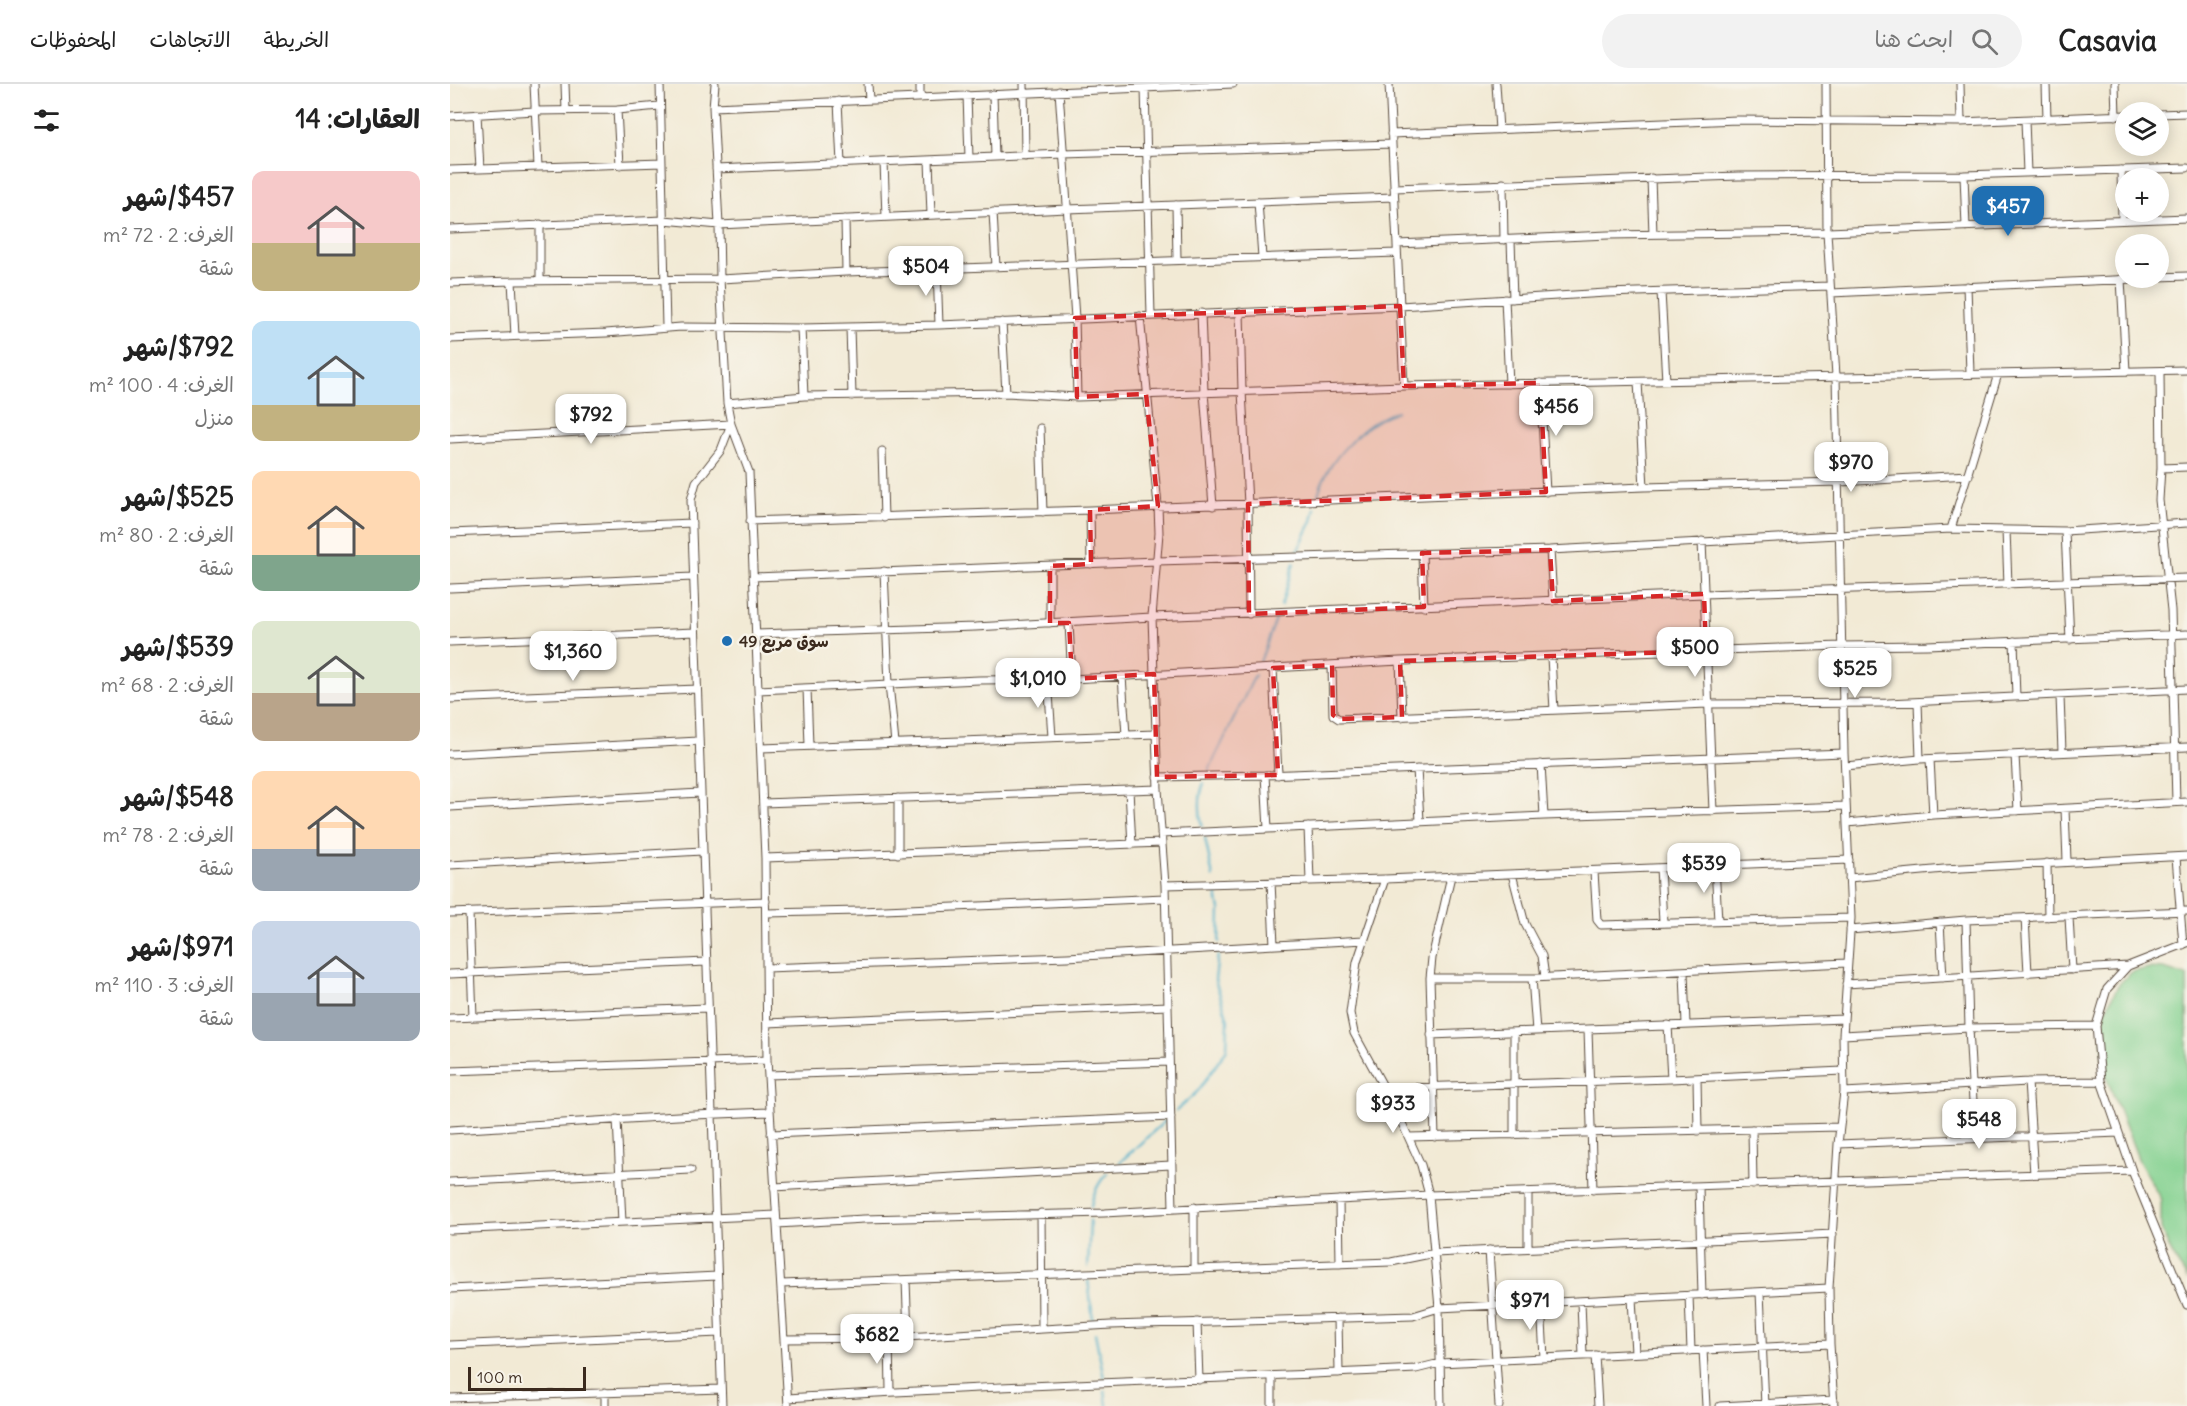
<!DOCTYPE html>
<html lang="ar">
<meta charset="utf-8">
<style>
body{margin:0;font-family:Delius,"Playpen Sans Arabic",sans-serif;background:#f2f2f2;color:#222;direction:rtl;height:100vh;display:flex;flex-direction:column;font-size:22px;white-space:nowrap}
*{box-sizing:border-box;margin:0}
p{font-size:20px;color:#767676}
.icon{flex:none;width:33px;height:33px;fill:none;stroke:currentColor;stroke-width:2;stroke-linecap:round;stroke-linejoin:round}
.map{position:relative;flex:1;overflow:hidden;direction:ltr}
.drawer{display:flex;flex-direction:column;background:#fff;width:450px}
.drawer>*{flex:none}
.buttons{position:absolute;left:1665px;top:18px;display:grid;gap:12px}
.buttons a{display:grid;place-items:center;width:54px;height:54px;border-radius:50%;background:#fff;box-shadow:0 3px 15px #0003;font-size:30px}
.scale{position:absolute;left:18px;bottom:15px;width:118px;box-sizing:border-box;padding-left:6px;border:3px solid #3b2a1e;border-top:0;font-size:16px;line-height:21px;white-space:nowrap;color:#3b2a1e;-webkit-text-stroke:4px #f7f3e8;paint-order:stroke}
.price{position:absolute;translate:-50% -51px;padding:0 14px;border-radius:12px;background:#fff;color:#222;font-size:20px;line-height:39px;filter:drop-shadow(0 2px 3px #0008)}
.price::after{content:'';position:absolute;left:50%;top:36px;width:18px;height:14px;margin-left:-9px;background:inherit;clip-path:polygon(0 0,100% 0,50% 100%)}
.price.active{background:#1f6fb2;color:#fff}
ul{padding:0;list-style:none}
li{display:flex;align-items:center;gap:18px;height:150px;padding:0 30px}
li span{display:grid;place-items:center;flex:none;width:168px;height:120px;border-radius:12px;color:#555}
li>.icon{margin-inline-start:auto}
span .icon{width:72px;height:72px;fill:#fffc;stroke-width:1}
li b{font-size:26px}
h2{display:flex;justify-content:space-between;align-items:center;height:72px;padding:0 30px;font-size:26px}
header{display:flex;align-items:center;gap:36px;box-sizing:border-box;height:84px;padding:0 30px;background:#fff;border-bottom:2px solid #e0e0e0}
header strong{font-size:28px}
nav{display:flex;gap:33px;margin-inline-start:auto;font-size:21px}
.search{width:420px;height:54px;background:#f2f2f2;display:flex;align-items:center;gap:15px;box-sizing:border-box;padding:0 21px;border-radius:33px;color:#767676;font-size:22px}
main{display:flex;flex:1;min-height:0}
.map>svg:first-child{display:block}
.green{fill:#83d190;stroke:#5f7e57;stroke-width:1.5}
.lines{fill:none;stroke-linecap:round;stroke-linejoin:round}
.stream{stroke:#4db0cc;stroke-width:2}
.street-casing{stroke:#564739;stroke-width:9}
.street{stroke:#fff;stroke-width:7}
.marked{fill:#d62828;fill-opacity:0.2;stroke:#d62828;stroke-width:4.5;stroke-dasharray:12 8;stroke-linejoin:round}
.poi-dot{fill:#1f6fb2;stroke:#f7f3e8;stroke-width:2}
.labels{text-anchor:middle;stroke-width:5;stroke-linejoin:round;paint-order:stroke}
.poi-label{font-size:16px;font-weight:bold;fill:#3b2a1e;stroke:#f7f3e8;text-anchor:start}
</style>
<header>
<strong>Casavia</strong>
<div class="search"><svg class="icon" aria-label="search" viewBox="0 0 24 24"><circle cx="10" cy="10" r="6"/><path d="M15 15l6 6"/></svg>ابحث هنا</div>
<nav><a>الخريطة</a><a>الاتجاهات</a><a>المحفوظات</a></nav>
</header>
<main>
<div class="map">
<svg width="1737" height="1322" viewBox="0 0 1737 1322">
<rect width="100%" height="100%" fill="#f7f3e8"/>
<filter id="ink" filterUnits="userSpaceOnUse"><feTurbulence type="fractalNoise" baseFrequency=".0167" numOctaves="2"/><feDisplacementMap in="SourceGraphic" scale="12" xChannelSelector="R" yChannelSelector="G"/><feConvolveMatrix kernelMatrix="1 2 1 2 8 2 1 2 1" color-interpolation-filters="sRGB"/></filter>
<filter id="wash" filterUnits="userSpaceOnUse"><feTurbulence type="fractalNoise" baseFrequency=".008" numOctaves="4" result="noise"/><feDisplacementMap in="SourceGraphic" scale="24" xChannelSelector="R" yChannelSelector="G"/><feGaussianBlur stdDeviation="1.35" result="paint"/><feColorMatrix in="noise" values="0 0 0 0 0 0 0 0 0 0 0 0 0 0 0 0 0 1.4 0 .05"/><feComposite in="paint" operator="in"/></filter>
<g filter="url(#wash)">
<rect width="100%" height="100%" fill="#f2ead5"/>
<path class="green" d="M1699 884 1714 885 1737 892V1195L1721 1168 1711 1145V1116L1689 1077 1654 987 1652 945 1655 927 1669 900 1682 888Z"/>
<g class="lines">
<path class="stream" d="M868 411C877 376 913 339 947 327
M848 466 862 437 865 424
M831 522 844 479
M810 578 826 535
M759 686 805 591
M752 742C749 727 748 713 754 699
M755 754 763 793
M766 806 770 826 769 858
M726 1027 748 1007 777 965 778 936 765 896 768 871
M670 1078 715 1037
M641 1123C642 1112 649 1097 657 1090
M638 1183 640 1136
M638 1196 643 1236
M645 1249 654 1294
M655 1306 657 1322"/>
</g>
</g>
<g filter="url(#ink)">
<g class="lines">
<g class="street-casing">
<path id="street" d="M84 0 88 83
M115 0 116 27
M210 0 216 243
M265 0 263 23 269 141 270 195 277 319 281 340 299 388 315 774 317 976 338 1322
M418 0 419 16
M470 0V13
M574 0 575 72
M939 0 954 302
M1046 0 1049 46
M1376 0 1377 148 1386 292 1394 669 1401 834 1393 951 1394 1008 1388 1060 1379 1204 1380 1260 1384 1322
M1510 0 1511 38
M1596 0 1597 35
M1665 0 1666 32
M695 4 701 232
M609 7 625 234 627 313
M543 10 545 73
M517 11 519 74
M388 17 391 80
M263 23 783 0
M167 26 170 81
M27 30 30 85
M1708 30 1737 29
M0 32 85 27 167 26 209 22
M1575 36 1577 89
M941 50 1287 36 1511 38 1676 31
M479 76 481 131
M434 78 436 133
M266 85 613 70 942 60
M0 86 212 79
M1671 86 1672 136
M1514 91 1516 143
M1201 94 1203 150
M1053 99 1054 156
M944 104 1288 92 1514 91 1737 84
M808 118 812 173
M726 121 727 176
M543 128 546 183
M395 135 396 188
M90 140V196
M0 145 214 136 269 141 617 125 944 113
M1061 156 1063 215
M947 160 1158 151 1377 148 1737 134
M487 185 489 241
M1708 193 1737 192
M1671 195 1676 287
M0 199 62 197
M1517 202 1520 289
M1211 208 1216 297
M1381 209 1707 194
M1055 215 1059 300
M790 228 792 307 798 420 799 530
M751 229 754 308 763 422
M690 232 708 422 709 449 702 533 708 705 715 801 723 1125
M552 238 556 309
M400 243 402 312
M351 244 354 312
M65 252 62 197 270 195 396 188 947 169
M0 255 156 249 231 243 351 244 489 241 950 222 1156 209 1380 202
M1710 287 1711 384 1737 383
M1188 298 1194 403
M1090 299 1096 408
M277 319 354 312 556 309 627 313 954 302 1737 286
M590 344 593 428
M0 355 281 340 271 366 246 398 241 416 272 1322
M432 367 434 434
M1711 384 1709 416 1721 526 1726 718
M640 426 641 480
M300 437 640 426 1194 403 1389 398 1519 391
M1501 445 1548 290
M1556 446 1558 501
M1615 447 1737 439
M0 449 242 439
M1252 457 1263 727
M1100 466 1103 517
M972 469 974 523
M434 487 439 600 445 659
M303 493 707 477 1100 466 1501 445 1615 447 1620 556
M0 504 243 493
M600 539V482
M619 539 622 595
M306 550 525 543 702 533 1254 510 1737 494
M1564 557 1566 613
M0 558 245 548
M1101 573 1104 626
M950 577 952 633
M882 581 883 631 889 635 1258 620 1438 619 1737 605
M823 584 828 691
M672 592 676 651
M598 595 602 653
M357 604 359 662
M308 606 529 596 622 595 950 577 1391 562 1477 561 1737 550
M1610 612 1612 668
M0 615 247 605
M1468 618 1470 675
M311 664 706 650
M0 670 249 657
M1565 671 1568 727
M1480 675 1483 731
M1091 680 1094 732
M1395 682 1470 675 1737 663
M967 685 970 737
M815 691 818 745
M707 693 815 691 1394 669
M679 706 682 761
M448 714V770
M313 719 708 705
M0 723 250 709
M1615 725 1617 777
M1397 739 1483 731 1737 718
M858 743 860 797
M711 750 1094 732 1396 722
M1726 773 1733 861
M315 774 712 759
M1597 779 1598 833
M0 781 252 767
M1265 782 1268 837
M1210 784 1213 838
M1144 788 1147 836 1151 841 1401 834
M1062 790 1075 840 1092 872 1095 893
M1399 794 1494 785 1737 772
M935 795 907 878 900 929 904 949 946 1026 971 1081 979 1111 989 1224 991 1322
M821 798 824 861
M715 801 935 795 1399 776
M0 829 316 817
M19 829 23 933
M316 829 411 827 715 814
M1619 833 1622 886
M1575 834 1578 889
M1516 836 1519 944 1525 1054
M1490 838 1493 894
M1400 846 1516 836 1737 827
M1737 859 1678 882 1657 905 1646 942 1651 997 1682 1087 1737 1221
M316 884 617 873 914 856
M1234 888 1236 941
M0 890 256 878
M980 894H1082L1397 879
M1082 894 1086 947
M1396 900 1678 882
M0 934 257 924
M317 939 718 922
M1218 941 1221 995
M1138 945 1143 1106
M981 951 1394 935
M1393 951 1519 944 1646 942
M0 987 317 976
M318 991 719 978
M1247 994 1248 1047
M1578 998 1584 1090
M935 1004 1221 995 1393 987
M1394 1008 1578 998 1651 997
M167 1035 172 1138
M1302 1045 1303 1101
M0 1046 244 1031 319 1028
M321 1050 721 1033
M1064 1051V948
M959 1053 1390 1043
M985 1053 980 894 982 874 1001 792
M1388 1060 1669 1049
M0 1098 241 1086
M324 1103 721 1081
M1249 1103 1252 1211
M1078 1108V1164
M889 1116 890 1180
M591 1129 592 1245
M327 1140 414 1135 654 1129 979 1111 1682 1087
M0 1146 326 1131
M1039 1166 1049 1322
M744 1185V1123
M456 1196 458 1253
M331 1200 941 1178 985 1169 1383 1150
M0 1205 267 1192
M1310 1208 1315 1322
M1239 1211 1241 1267
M1182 1214 1185 1269
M1131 1217 1133 1272
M1091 1219 1094 1274
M888 1234 889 1289
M747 1238 749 1296
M439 1254 440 1307
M334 1255 439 1254 661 1241 963 1232 989 1224 1379 1204
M0 1261 269 1249
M1253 1266 1256 1322
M1145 1271 1148 1322
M822 1292V1322
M155 1308V1322
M0 1314 271 1305
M338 1314C547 1301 756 1296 966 1285L990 1279 1380 1260
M1270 1322 1384 1316"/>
</g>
<use href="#street" class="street"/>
</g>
</g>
<path class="marked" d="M950 222 954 302 1090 299 1096 408 798 420 799 530 974 523 972 469 1100 466 1103 517 1254 510 1256 567 950 577 952 633 889 635 883 631 882 581 823 584 828 691 707 693 704 590 622 595 619 539H600V482L641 480 640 426 708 422 696 310 627 313 625 234Z"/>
<circle class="poi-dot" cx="277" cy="557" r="6"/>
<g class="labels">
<g class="poi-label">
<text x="289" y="563">سوق مربع 49</text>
</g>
</g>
</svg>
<div class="buttons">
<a><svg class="icon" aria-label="layers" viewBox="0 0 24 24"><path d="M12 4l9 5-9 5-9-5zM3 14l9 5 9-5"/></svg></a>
<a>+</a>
<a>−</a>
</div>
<div class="scale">100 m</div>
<b class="price active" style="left:1558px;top:153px">$457</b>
<b class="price" style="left:476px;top:213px">$504</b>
<b class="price" style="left:1106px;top:353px">$456</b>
<b class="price" style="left:141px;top:361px">$792</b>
<b class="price" style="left:1401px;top:409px">$970</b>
<b class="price" style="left:1245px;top:594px">$500</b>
<b class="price" style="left:123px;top:598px">$1,360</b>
<b class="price" style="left:1405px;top:615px">$525</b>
<b class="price" style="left:588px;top:625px">$1,010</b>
<b class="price" style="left:1254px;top:810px">$539</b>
<b class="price" style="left:943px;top:1050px">$933</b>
<b class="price" style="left:1529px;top:1066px">$548</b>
<b class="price" style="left:1080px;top:1247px">$971</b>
<b class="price" style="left:427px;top:1281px">$682</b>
</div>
<section class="drawer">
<h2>العقارات: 14<svg class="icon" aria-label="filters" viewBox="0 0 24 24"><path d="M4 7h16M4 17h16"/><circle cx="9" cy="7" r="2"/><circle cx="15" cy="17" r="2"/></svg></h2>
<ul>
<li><span style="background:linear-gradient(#f6c9c9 60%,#c2b280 0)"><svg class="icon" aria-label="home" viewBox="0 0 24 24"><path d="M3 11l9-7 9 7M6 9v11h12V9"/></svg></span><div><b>$457/شهر</b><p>الغرف: 2 · 72 m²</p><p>شقة</p></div></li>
<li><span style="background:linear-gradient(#bfe0f5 70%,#c2b280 0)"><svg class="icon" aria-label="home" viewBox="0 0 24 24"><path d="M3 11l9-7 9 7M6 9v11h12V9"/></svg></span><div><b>$792/شهر</b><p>الغرف: 4 · 100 m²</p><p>منزل</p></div></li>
<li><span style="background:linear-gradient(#ffd9b3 70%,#7fa58c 0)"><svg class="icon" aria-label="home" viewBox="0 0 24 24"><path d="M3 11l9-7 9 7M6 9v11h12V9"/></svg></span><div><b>$525/شهر</b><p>الغرف: 2 · 80 m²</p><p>شقة</p></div></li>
<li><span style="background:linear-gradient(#dfe7d0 60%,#b9a48a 0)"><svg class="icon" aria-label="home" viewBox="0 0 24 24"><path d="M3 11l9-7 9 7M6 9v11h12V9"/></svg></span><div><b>$539/شهر</b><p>الغرف: 2 · 68 m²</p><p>شقة</p></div></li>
<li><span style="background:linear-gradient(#ffd9b3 65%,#9aa5b1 0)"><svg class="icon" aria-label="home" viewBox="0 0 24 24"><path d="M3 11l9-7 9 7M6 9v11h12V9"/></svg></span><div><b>$548/شهر</b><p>الغرف: 2 · 78 m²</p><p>شقة</p></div></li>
<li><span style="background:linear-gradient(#c9d6e8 60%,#9aa5b1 0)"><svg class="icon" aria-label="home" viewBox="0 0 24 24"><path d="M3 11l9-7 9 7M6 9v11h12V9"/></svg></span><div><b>$971/شهر</b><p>الغرف: 3 · 110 m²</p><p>شقة</p></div></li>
</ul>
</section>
</main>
